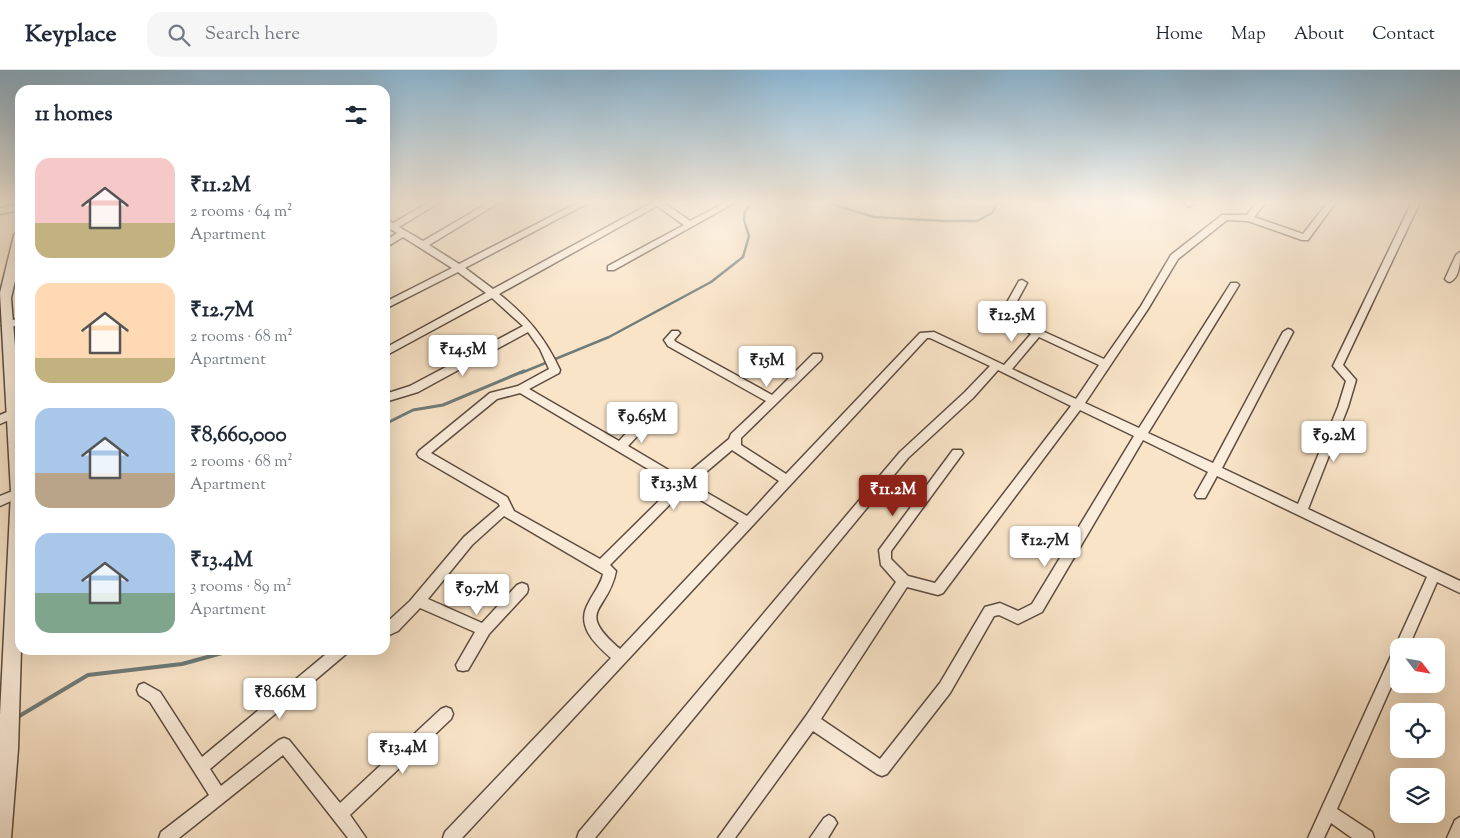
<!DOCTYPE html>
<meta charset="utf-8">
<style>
body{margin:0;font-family:"Sorts Mill Goudy",serif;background:#f6f6f7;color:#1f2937;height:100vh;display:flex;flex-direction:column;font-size:19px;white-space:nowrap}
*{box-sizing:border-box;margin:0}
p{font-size:16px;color:#747a83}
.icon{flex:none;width:28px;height:28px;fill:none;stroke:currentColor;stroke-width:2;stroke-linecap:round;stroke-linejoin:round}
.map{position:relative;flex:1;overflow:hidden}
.details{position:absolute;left:15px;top:15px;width:375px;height:570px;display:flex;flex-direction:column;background:#fff;border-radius:15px;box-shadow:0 5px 20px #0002}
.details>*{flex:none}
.needle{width:32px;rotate:121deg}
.buttons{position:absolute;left:1390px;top:568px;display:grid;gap:10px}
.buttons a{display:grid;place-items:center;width:55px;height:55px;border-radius:10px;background:#fff;box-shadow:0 5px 20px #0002;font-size:25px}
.price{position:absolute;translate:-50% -42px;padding:0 11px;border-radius:5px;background:#fff;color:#222;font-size:16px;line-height:32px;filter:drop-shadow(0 1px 2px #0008)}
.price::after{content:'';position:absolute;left:50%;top:30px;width:15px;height:11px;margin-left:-8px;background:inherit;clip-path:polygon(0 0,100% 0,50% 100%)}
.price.on{background:#8f2418;color:#fff}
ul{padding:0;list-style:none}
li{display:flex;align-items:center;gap:15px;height:125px;padding:0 20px}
li span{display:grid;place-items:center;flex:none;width:140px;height:100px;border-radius:15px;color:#555}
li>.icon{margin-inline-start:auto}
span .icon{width:60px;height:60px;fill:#fffc;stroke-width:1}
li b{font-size:21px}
h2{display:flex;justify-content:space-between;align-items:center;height:60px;padding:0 20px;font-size:21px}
header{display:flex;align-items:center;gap:30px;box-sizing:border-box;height:70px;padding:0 25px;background:#fff;border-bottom:1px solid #e0e1e3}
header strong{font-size:24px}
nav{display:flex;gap:28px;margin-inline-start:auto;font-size:18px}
.search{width:350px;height:45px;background:#f6f6f7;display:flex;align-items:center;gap:12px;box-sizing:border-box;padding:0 18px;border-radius:15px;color:#747a83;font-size:19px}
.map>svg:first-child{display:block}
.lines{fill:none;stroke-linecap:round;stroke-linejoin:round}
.stream-far2{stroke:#6f7c79;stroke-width:2.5}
.stream-far1{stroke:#6f7c79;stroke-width:3}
.stream{stroke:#6f7c79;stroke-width:4}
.minor-casing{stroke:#5c4c41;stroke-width:3}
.tertiary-casing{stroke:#5c4c41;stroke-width:3}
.minor{fill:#fbeddb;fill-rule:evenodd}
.tertiary{fill:#fbeddb;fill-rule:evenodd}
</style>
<header>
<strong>Keyplace</strong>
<div class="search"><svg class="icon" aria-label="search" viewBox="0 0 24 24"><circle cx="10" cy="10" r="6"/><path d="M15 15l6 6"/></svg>Search here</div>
<nav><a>Home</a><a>Map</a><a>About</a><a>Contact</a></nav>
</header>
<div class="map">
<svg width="1460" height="768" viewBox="0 0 1460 768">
<rect width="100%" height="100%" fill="#f9e4c8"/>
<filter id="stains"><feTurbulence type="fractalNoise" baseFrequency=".004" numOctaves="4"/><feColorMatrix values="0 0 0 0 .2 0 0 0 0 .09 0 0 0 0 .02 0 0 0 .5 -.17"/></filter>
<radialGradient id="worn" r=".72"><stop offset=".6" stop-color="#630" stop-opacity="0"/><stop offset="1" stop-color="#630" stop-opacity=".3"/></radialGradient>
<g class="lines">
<path class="stream-far2" d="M825 132 874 147 945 151H977L992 143 998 132
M521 303 609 267 711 212 743 187 749 166 744 150 745 141 753 132"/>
<path class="stream-far1" d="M385 354 413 340 443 335 524 301"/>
<path class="stream" d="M16 648 88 605 182 594 233 580"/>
<g class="minor-casing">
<path id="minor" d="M430 132H440L399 157 423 171 490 132H500L429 175 459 194 579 132H590L465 198 493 219 653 132H663L690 151 726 132H736L614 200H608V196L684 155 657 136 499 224C527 246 545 268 560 300L559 303 529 319 619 371 648 340H656L657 343 656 346 628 376 682 408 729 369 731 364 766 331 668 276 664 270 672 261H678L680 263 674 270 676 272 772 325 813 284H821L822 287 821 290 741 368V375L786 404 920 263 934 262 1004 295 1031 264 1000 245 1019 211 1022 210 1027 213 1010 244 1040 260 1104 289 1141 236 1171 185 1222 145H1247L1257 132H1266L1254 147 1303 164 1328 132H1336L1308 170H1302L1248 151 1227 150 1178 189 1148 239 1085 333 1139 358 1231 213H1237L1239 215 1148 363 1213 393 1283 262 1288 259 1291 260 1293 262 1222 398 1298 434 1338 337 1346 311 1333 296 1412 132H1420L1343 295 1356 310 1348 337 1308 439 1460 511V523L1437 512 1409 576H1399V599L1337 739 1372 762 1374 768H1352L1331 753 1324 768H1308L1427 507 1217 406 1205 428H1197L1195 425 1208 402 1143 370 1042 542 1018 554 999 545 994 546 950 623 887 704 882 706 877 704 813 661 735 768H718L806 646 896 512 881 495 879 480 953 380H961L963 383 891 481V489L908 506 935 513 1071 336 998 300 973 328 908 388 595 768H577L579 762 900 382 965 322 990 296 930 268H927L462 768H443L445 762 611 588C594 573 575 555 589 532 594 522 601 514 603 504L504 446 472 475 428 529 482 553 517 515 522 513 527 515 528 519 527 523 489 564 468 600 463 601 458 600 456 595 475 562 420 538 398 561 385 567V554L410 531 464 467 500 436 498 433 419 387 417 384 419 381 490 323 518 316 549 299 540 279 528 262 418 322 385 332V324L410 316 523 256 492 228 385 286V278L486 223 458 202 385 239V232L452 198 403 167 385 178V171L397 163 385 156V149L393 153ZM1039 267 1099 295 1076 329 1012 299ZM520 323 675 415 600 489 514 441 507 427 431 383 497 329ZM1080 340 1134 366 1032 534 1018 541 1000 533 985 537 940 613 880 689 821 649 907 517 938 525 943 523ZM732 380 779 411 747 446 692 414ZM684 420 739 453 620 579C574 539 608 543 616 501L610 495Z
M1187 132H1195L1190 137 1187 136Z
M20 134V140L0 144V138Z
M1460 182C1460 193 1460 207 1450 212L1447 211 1445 209 1456 185Z
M20 247V254L7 259 2 256 4 254Z
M14 339 19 343 18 346 0 354V345Z
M20 418V427L0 436V426Z
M331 580H348L346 584 210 699 221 716 279 670 284 668 289 670 340 733 441 639 446 637 451 639 453 644 451 649 350 745 366 768H348L283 685 179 768H159L161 762 209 725 150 632 139 625 137 620 139 615 144 613 160 622 202 687Z
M829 745 834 748 837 753 828 768H810L824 748Z
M1460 747V768H1447L1455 750Z"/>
</g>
<g class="tertiary-casing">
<path id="tertiary" d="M20 161V190L11 228 20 337 21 580 18 679 11 768H0V645L11 422 0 223 14 165Z"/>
</g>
<use href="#minor" class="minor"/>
<use href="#tertiary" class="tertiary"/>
</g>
<linearGradient id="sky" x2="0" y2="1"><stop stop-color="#8bb8d6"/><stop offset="0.55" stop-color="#fcf3e6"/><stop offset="1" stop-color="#fcf3e6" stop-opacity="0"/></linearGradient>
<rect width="1460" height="240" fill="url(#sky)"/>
<rect width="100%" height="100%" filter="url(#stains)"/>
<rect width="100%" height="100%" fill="url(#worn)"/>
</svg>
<div class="buttons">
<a><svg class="needle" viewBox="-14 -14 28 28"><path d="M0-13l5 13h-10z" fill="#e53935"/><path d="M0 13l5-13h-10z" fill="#747a83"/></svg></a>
<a><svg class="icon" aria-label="locate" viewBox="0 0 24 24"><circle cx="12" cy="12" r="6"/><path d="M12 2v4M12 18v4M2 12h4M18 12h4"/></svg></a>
<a><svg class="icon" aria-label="layers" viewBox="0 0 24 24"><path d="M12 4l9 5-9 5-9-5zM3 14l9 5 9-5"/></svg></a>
</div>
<b class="price" style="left:1012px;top:273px">₹12.5M</b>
<b class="price" style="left:463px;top:307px">₹14.5M</b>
<b class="price" style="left:767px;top:318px">₹15M</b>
<b class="price" style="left:642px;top:374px">₹9.65M</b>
<b class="price" style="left:1334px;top:393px">₹9.2M</b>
<b class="price" style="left:674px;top:441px">₹13.3M</b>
<b class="price on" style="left:893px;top:447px">₹11.2M</b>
<b class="price" style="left:1045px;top:498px">₹12.7M</b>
<b class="price" style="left:477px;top:546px">₹9.7M</b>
<b class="price" style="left:280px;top:650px">₹8.66M</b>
<b class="price" style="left:403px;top:705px">₹13.4M</b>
<section class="details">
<h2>11 homes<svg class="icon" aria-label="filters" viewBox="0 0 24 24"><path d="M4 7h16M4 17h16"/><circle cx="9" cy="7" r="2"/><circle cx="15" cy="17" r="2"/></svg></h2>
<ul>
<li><span style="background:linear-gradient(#f6c9c9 65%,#c2b280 0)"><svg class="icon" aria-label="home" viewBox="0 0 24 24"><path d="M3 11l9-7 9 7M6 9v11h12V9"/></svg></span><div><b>₹11.2M</b><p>2 rooms · 64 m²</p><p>Apartment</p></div></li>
<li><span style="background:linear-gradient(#ffd9b3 75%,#c2b280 0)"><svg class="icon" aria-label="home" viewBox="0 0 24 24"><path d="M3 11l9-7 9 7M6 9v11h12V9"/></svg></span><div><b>₹12.7M</b><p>2 rooms · 68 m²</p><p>Apartment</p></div></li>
<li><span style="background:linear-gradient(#a9c7e8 65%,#b9a48a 0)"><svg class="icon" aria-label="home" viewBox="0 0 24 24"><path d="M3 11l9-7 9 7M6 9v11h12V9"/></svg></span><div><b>₹8,660,000</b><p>2 rooms · 68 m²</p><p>Apartment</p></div></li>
<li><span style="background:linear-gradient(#a9c7e8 60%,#7fa58c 0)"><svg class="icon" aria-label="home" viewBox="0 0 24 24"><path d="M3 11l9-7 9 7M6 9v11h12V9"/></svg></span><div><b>₹13.4M</b><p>3 rooms · 89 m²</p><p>Apartment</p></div></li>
</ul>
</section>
</div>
